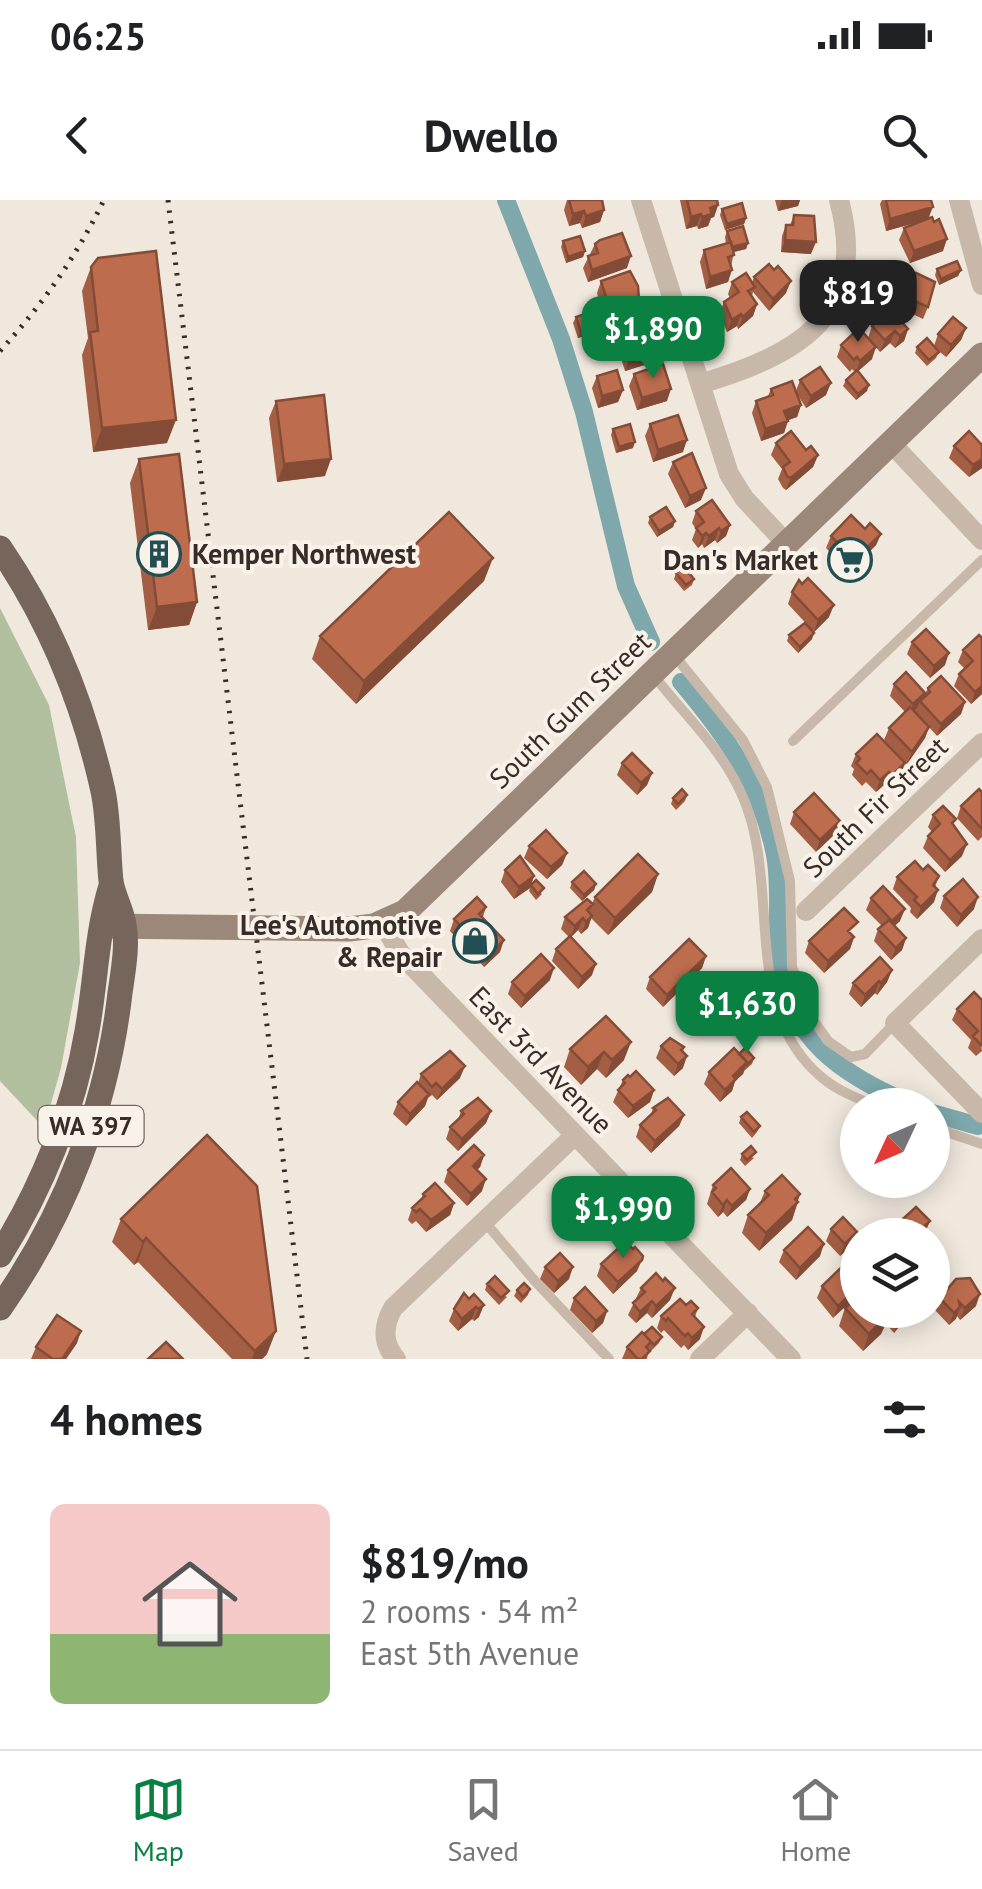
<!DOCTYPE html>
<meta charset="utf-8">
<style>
body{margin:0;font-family:"PT Sans",sans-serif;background:#f2f2f2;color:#202124;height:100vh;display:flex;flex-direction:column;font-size:38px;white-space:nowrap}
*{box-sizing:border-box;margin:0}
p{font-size:32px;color:#757577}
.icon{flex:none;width:55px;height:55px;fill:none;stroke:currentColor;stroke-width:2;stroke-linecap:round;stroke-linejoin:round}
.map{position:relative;height:1159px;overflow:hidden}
.drawer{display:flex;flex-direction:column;background:#fff;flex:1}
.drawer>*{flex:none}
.needle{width:65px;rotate:226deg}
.fabs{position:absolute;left:840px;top:888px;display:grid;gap:20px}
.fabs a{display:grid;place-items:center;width:110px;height:110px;border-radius:50%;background:#fff;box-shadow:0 5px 25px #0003;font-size:50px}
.price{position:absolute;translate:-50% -85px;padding:0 22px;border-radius:20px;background:#0b8043;color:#fff;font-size:32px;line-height:65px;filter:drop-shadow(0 2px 5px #0008)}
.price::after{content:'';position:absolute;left:50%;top:60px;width:30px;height:22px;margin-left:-15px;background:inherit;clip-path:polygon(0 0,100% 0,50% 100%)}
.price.current{background:#222;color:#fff}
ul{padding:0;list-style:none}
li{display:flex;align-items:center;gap:30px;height:250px;padding:0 50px}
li+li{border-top:2px solid #e0e0e0}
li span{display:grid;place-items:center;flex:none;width:280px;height:200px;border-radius:15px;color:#555}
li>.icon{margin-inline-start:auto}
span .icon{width:120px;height:120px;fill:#fffc;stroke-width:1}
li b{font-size:42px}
h2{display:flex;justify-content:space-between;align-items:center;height:120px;padding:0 50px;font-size:42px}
.status{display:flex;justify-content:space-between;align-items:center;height:70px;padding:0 50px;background:#fff;direction:ltr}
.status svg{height:28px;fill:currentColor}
header{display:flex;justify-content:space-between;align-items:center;height:130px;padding:0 50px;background:#fff;font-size:45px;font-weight:700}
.dock{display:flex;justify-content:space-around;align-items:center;height:140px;border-top:2px solid #e0e0e0;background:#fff;font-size:28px;color:#757577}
.dock a{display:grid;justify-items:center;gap:5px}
.dock .current{color:#0b8043}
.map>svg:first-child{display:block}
.green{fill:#b2bf9e}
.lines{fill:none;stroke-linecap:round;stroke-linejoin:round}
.canal{stroke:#7ea8ac;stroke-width:18}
.service{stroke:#c8b8aa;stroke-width:10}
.minor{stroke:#c8b8aa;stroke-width:20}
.secondary{stroke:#9b887b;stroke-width:25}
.primary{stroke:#76655b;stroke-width:25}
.rail{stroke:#362d29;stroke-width:5;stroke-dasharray:2.5 8;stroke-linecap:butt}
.wall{fill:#a35e43}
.shaded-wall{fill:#844c37}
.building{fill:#bd6d4e;stroke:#844c37;stroke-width:2.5}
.labels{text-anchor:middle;stroke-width:8;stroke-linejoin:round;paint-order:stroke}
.shield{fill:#f8f2e9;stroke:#706863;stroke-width:2.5}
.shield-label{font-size:25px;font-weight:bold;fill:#362d29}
.poi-label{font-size:28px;font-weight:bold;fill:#362d29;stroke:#f8f2e9;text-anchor:end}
.street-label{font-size:28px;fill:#362d29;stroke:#f8f2e9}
</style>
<div class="status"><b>06:25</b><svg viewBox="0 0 49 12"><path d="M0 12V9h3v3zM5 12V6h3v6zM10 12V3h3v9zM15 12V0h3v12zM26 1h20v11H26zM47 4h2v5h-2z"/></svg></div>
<header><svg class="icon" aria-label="back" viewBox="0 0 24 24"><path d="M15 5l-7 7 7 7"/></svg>Dwello<svg class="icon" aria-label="search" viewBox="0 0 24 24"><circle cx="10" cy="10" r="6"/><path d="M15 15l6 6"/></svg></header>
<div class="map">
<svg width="982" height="1159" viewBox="0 0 982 1159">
<rect width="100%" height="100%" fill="#f0e8dd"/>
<path class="green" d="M0 408 49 505 76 637 80 763 61 868 44 928 0 881Z"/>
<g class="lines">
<path class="canal" d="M506 0 561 139 584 212 626 386 651 442
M681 482C725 534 762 586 775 655 781 688 776 722 779 755 785 838 843 876 913 905
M932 913 978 926"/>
<path class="service" d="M674 455 743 540 767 587 790 681 792 767 811 817 828 841 851 857 865 854 894 824
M652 473C683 514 721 547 742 595 782 684 740 806 819 875 834 889 855 897 873 905
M793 541 982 360
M932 927 982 944
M484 1021 534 1080 609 1159"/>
<path class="minor" d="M641 0 729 274 744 298 785 342
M959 0 982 85
M700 184C797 155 870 116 839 0
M891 243 982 340
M806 711 982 543
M383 723 400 753 791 1159
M982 739 895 823 982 913
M396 1159C382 1143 383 1126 393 1108L575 935
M700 1159 748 1113"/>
<path class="secondary" d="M105 726 349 729 374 726 405 712 982 155"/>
<path class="primary" d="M0 348C50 421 84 505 103 591 109 620 108 652 111 681 113 696 122 710 124 725 128 745 123 772 120 793 107 906 66 1014 0 1108
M0 1055C42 988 74 909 87 831 96 781 96 735 111 686"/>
<path class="rail" d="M168 0 307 1159
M0 151C43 104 76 57 104 0"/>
</g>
<path class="wall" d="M567 0H602L604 10 600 22 582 28 580 23 569 26 564 10Z
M680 0H717L718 5 714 17 711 18 708 26 698 29 697 26 686 29Z
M775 0H800L798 6 778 11Z
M882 0H931L929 19 943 51 910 63 899 40 904 28 923 21 886 31 880 4Z
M722 9 746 18 744 24 725 30 720 15Z
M794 15 811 54 781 52 782 36 786 25H790Z
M727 31 748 43 746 49 734 52 728 82 706 89 700 62 704 50 726 44 725 37Z
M563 41 585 51 583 57 566 63 561 47Z
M595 44 627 68 588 82 583 68Z
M91 67 167 243 93 252 82 155 88 138 82 91Z
M937 69 961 70 958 76 939 85 935 75Z
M916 73 928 107 923 119 902 109Z
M754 77 786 93 769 111 753 92 752 96 757 104 753 116 738 129 737 126 727 132 719 114 724 102 730 98 728 94 732 82 752 83Z
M601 81 639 100 635 112 604 119 597 93Z
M632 115 659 150 654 162 625 171 620 155 623 145 620 134 624 122 630 120Z
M576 117 596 127 594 133 578 138 573 123Z
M872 126 908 129 904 141 895 148 890 143 880 152 868 138Z
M966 128 961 140 946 157 934 147 939 152 936 158 927 166 915 153 917 147 934 146 938 134Z
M841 145 872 159 858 171 867 191 856 200 843 186 846 180 855 172 852 169 850 172 837 157Z
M634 174 667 201 637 210 629 186Z
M597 176 623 190 618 202 598 208 592 188Z
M800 180 826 195 806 208 797 194 801 205 797 217 788 220 784 233 761 241 752 213 756 201 768 196 771 189 796 191Z
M276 201 325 276 277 282 269 218Z
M650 224 683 252 653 262 645 236Z
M613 229 633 248 616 253 611 235Z
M776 243 806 250 818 255 813 267 786 290 783 288 778 279 782 269 771 255Z
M982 245V268L969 277 949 258 954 246Z
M139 259 197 402 189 425 148 430 130 283Z
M673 262 701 300 685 308 668 274Z
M696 311 730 325 726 336 717 343 715 340 704 348 702 344 698 348 692 340 696 329 692 323Z
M650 317 675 321 673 327 657 337 648 323Z
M865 329 881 334 876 345 849 372 826 348 831 336Z
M676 373 694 379 692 385 684 391 674 379Z
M484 381 356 504 312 459 320 436Z
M792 392 829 417 814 432 788 404Z
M789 435 812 439 798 453 787 441Z
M982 438V494L971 504 954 486 959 474 965 469 958 462 963 450Z
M912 442 945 465 930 478 907 454Z
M894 484 925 493 923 498 928 488 965 502 961 514 937 536 929 527 925 538 907 564 884 540 889 528 905 512 890 496Z
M856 554 901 575 888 587 885 584 876 592 866 582 862 586 852 575 854 569 851 566Z
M622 563 652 573 647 585 637 595 617 575Z
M982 592V637L978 641 957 618 961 606Z
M687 595 685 601 676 610 671 604 673 598Z
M794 612 840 621 836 633 816 652 790 624Z
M933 615 954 625 962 656 945 672 923 648 928 636 932 632 928 627Z
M529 646 567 653 562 665 547 679 524 658Z
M505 670 534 676 530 688 514 699 501 682Z
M923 670 939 676 935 687 934 702 917 719 910 712 911 708 893 689 897 677Z
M658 674 652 692 608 735 591 718 588 728 581 734 578 730 571 737 592 775 578 789 552 761 556 749 569 737 561 729 565 717 592 704 595 697Z
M572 682 596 684 594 690 582 701 570 688Z
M531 685 542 694 536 700 529 691Z
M944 696 974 709 957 727 940 708Z
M871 698 900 721 894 726 906 738 902 750 891 760 874 741 878 729 882 726 866 710Z
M486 707 483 717 500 752 484 767 450 731 454 719Z
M852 735 854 737 850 749 824 773 805 753 809 741Z
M706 756 702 768 663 807 646 789 650 777Z
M892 770 887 782 877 795 875 793 861 807 849 794 853 783Z
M550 780 521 808 508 794 512 782Z
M974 792 982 851 976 856 968 848 971 840 952 820 957 809Z
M606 816 624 860 606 878 597 869 581 885 564 867 570 849Z
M661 846 684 847 683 852V868L674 876 656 858Z
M739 854 754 858 752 864 744 871 743 874 735 881 732 891 720 902 704 884 709 872Z
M421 874 460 878 437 900 432 895 428 898 425 906 406 926 393 914 398 902 418 883Z
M623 880 654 890 650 902 628 918 613 902Z
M653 908 684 915 679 926 651 953 636 937 640 925 651 915Z
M461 911H491L486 923 458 951 446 939 450 927 458 920Z
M741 917 760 926 757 932 752 938 739 923Z
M207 935 267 1154 262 1159H232L138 1062 134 1065 112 1042 121 1019Z
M742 954 754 958 745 966 740 960Z
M484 955 480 967 477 970 482 991 467 1006 444 982 448 970Z
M713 985 750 989 746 1000 727 1017 723 1012 718 1017 707 1004Z
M571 986 586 993 584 999 583 1014 572 1025 553 1006 558 994Z
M765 991 798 1002 792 1020 759 1051 742 1033 748 1015 759 1005Z
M423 994 454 1003 450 1015 426 1032 416 1021 412 1024 408 1020 412 1008 421 1000Z
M894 1027 925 1033 923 1035H892Z
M831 1029 857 1032 853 1044 840 1056 826 1041Z
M784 1050 820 1056 796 1080 779 1062Z
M601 1064 637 1071 613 1094 597 1076Z
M545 1067 569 1079 554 1093 540 1079Z
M858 1071 833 1118 817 1098 822 1086Z
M487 1084 507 1097 499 1105 485 1090Z
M641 1088 670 1100 652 1118 647 1113 636 1123 628 1115Z
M530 1089 528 1095 521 1103 514 1096 517 1090Z
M474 1094 479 1117 474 1121 472 1119 458 1131 449 1121 454 1109Z
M574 1098 607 1111 603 1123 592 1133 570 1110Z
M940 1098 976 1106 960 1120 957 1116 949 1125 935 1110Z
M686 1105 698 1108 695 1117 700 1139 688 1150 684 1145 681 1148 664 1130 661 1133 657 1128 661 1116Z
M845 1108 858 1110H909L906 1118 894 1133 886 1124 881 1134 863 1151 839 1126Z
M644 1134 662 1137 659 1143 651 1151 649 1148 647 1159H622L627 1147Z
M77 1143 66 1159H31L36 1147Z"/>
<path class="shaded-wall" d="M782 0H800L798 6 778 11Z
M718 5 714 17 711 18 708 26 698 29 702 17 710 8Z
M933 7 928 19 886 31 890 19Z
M604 10 600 22 582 28 586 16Z
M584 11 580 23 569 26 573 14Z
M701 14 697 26 686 29 691 17Z
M746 18 744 24 725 30 727 24Z
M947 39 943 51 910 63 914 51Z
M785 40 816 42 811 54 781 52Z
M748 43 746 49 729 53 731 47Z
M585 51 583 57 566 63 568 57Z
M631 56 627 68 588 82 592 70Z
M732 70 728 82 706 89 710 77Z
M961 70 958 76 939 85 941 79Z
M791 81 786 93 769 111 773 99Z
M639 100 635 112 604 119 609 107Z
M757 104 753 116 738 129 743 117Z
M741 114 737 126 727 132 732 120Z
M596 127 594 133 578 138 581 132Z
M966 128 961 140 946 157 951 145Z
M908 129 904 141 895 148 900 136Z
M895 131 890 143 880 152 885 140Z
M600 140 598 146 585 151 587 145Z
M876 147 872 159 856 173 860 161Z
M659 150 654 162 625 171 629 159Z
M831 183 826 195 806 208 811 196Z
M869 185 867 191 856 200 858 194Z
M671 189 667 201 637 210 642 198Z
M623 190 618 202 598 208 602 196Z
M801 205 797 217 780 223 784 211Z
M176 220 167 243 93 252 102 228Z
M788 221 784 233 761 241 765 229Z
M687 240 683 252 653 262 658 250Z
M635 242 633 248 616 253 619 247Z
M818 255 813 267 786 290 791 278Z
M331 259 325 276 277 282 284 264Z
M982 259V268L969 277 973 265Z
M706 288 701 300 685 308 690 296Z
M675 321 673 327 657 337 659 331Z
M730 325 726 336 717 343 721 331Z
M719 328 715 340 704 348 709 336Z
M706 333 702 344 698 348 702 336Z
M881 334 876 345 849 372 854 360Z
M493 358 484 381 356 504 364 481Z
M197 402 189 425 148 430 157 407Z
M834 405 829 417 814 432 818 420Z
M814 433 812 439 798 453 800 447Z
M949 453 945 465 930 478 934 466Z
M982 486V494L971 504 975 492Z
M925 493 921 502 920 501 917 508 909 516 913 504Z
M965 502 961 514 937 536 941 524Z
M929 527 925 538 907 564 912 552Z
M905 563 901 575 888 587 892 575Z
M889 572 885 584 876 592 880 580Z
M652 573 647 585 637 595 641 583Z
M840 621 836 633 816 652 820 640Z
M967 644 962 656 945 672 950 660Z
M567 653 562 665 547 679 551 667Z
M658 674 652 692 608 735 615 718Z
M534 676 530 688 514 699 519 687Z
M596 684 594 690 582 701 584 695Z
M938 690 934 702 917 719 921 707Z
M978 697 974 709 957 727 961 715Z
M905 709 900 721 887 733 892 721Z
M592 716 588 728 581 734 586 722Z
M583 718 578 730 570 738 575 726Z
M854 737 850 749 824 773 828 761Z
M906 738 902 750 891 760 896 748Z
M504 740 500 752 484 767 489 755Z
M706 756 702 768 663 807 667 795Z
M596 764 592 775 578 789 582 777Z
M554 768 550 780 521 808 525 796Z
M892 770 887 782 877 795 881 783Z
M879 781 875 793 861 807 865 795Z
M631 842 624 860 606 878 612 860Z
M604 852 597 869 581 885 588 867Z
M687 856 683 868 674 876 678 864Z
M747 862 743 874 735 881 732 891 720 902 725 890 733 876Z
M465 866 460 878 437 900 442 889Z
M654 890 650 902 628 918 633 906Z
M429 894 425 906 406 926 410 914Z
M491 911 486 923 458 951 462 939Z
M684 915 679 926 651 953 655 941Z
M484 955 480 967 469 978 473 966Z
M486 979 482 991 467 1006 471 994Z
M750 989 746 1000 727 1017 732 1006Z
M800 994 792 1020 759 1051 766 1033Z
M727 1000 723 1012 718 1017 723 1005Z
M587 1002 583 1014 572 1025 576 1013Z
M454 1003 450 1015 426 1032 431 1020Z
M930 1021 925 1033 923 1035H915Z
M857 1032 853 1044 840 1056 845 1044Z
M146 1038 138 1062 134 1065 143 1042Z
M824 1044 820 1056 796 1080 800 1068Z
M642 1060 637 1071 613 1094 618 1082Z
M573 1067 569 1079 554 1093 558 1081Z
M858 1087V1095L833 1118 838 1106Z
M675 1088 670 1100 652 1118 656 1106Z
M980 1094 976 1106 960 1120 965 1108Z
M652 1101 647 1113 636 1123 640 1112Z
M484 1105 479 1117 474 1121 478 1109Z
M476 1107 472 1119 458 1131 462 1119Z
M960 1107 956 1119 949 1125 954 1113Z
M888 1110H891L881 1134 863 1151 869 1134Z
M905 1110H909L906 1118 894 1133 900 1115Z
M607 1111 603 1123 592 1133 596 1121Z
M704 1127 700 1139 688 1150 692 1138Z
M81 1131 77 1143 66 1159H62Z
M276 1131 267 1154 262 1159H252L255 1151Z"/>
<path class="building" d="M569 0H602L604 10 586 16 584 11 573 14Z
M687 0H717L718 5 710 8 712 14 702 17 701 14 691 17Z
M886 0H931L933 7 890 19Z
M742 3 746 18 727 24 722 9Z
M794 15 814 16 816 42 785 40 786 25H793Z
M932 17 934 22 939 19 947 39 914 51 904 28Z
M743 26 748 43 732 47 727 31Z
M622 33 631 56 592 70 588 56 598 53 595 44 600 40Z
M580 36 585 51 568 57 563 41Z
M731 42 734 55 728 57 732 70 710 77 704 50Z
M156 51 176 220 102 228 90 132 98 131 91 67 98 58Z
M957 61 961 70 941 79 937 69Z
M769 64 774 70 778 66 791 81 773 99 754 77Z
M630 71 638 86 639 100 609 107 601 81Z
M746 73 755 87 748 91 757 104 743 117 741 114 732 120 724 102 739 92 732 82Z
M916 73 935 82 928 107 906 97Z
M890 109 908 129 900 136 895 131 885 140 872 126Z
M646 111 659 150 629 159 624 143 630 141 624 122 633 119 632 115Z
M591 112 596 127 581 132 576 117Z
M953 117 966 128 951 145 938 134Z
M859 128 876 147 860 161 857 157 854 160 841 145Z
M597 133 600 140 587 145 585 137Z
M927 138 939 152 929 160 917 147Z
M663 164 671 189 642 198 634 174Z
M820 167 831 183 811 196 800 180Z
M617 170 623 190 602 196 597 176Z
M857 170 869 185 858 194 846 180Z
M792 181 801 205 784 211 788 221 765 229 756 201 773 195 771 189Z
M324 195 331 259 284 264 276 201Z
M678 215 687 240 658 250 650 224Z
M630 224 635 242 619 247 613 229Z
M791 231 806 250 811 246 818 255 791 278 787 276 783 267 790 262 776 243Z
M969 231 982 245V259L973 265 954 246Z
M692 253 706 288 690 296 673 262Z
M179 254 197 402 157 407 139 259Z
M712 300 730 325 721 331 719 328 709 336 706 333 702 336 696 328 704 322 696 311Z
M666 307 675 321 659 331 650 317Z
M449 312 493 358 364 481 320 436Z
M851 315 865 329 870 323 881 334 854 360 831 336Z
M684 367 694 379 686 385 676 373Z
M808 378 834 405 818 420 792 392 799 380 802 384Z
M805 423 814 433 800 447 789 435Z
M926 429 949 453 934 466 912 442Z
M979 435 982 438V486L975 492 959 474 973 461 963 450Z
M906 472 925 493 913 504 894 484Z
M941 476 965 502 941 524 920 501 930 492 928 488Z
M910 507 929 527 912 552 889 528Z
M877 534 905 563 892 575 889 572 880 580 871 570 867 574 856 563 860 559 856 554Z
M632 553 652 573 641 583 622 563Z
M682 589 687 595 678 604 673 598Z
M979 589 982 592V629L961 606Z
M814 593 840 621 820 640 794 612Z
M943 606 956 619 952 623 967 644 950 660 928 636 940 624 933 615Z
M546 630 567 653 551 667 529 646Z
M638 654 658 674 615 718 595 697Z
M520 656 534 676 519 687 505 670Z
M915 661 923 670 928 665 939 676 933 685 938 690 921 707 914 700 917 697 897 677Z
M584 671 596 684 584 695 572 682Z
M963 679 978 697 961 715 944 696Z
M536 680 544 688 538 694 531 685Z
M883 686 905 709 892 721 871 698Z
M477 697 486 707 479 714 504 740 489 755 454 719Z
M587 699 593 704 587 710 592 716 586 722 583 718 575 726 565 717Z
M844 708 858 722 848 731 854 737 828 761 809 741Z
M889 720 906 738 896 748 878 729Z
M570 736 596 764 582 777 556 749Z
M689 739 706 756 667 795 650 777Z
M541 754 554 768 525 796 512 782Z
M880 757 892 770 881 783 879 781 865 795 853 783Z
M974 792 982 800V843L981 845 973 836 978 831 957 809Z
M606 816 631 842 612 860 604 852 588 867 570 849Z
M670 838 684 847 681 850 687 856 678 864 661 846Z
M734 848 747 862 733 876 736 879 725 890 709 872Z
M745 848 754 858 747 865 745 864 747 862 739 854Z
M450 851 465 866 442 889 436 883 432 887 421 874Z
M636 871 654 890 633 906 618 890 625 883 623 880 628 875 630 877Z
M417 882 429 894 410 914 398 902Z
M478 898 491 911 462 939 450 927 464 914 461 911Z
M668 898 684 915 655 941 640 925 656 910 653 908Z
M747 912 760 926 754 932 741 917Z
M207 935 257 986 276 1131 255 1151 146 1038 143 1042 121 1019Z
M474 945 484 955 473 966 486 979 471 994 448 970Z
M751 946 756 952 747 960 742 954Z
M731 968 750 989 732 1006 727 1000 723 1005 712 992 716 988 713 985Z
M782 975 800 994 795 999 798 1002 766 1033 748 1015 769 995 765 991Z
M575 982 586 993 582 997 587 1002 576 1013 558 994 569 983 571 986Z
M435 983 454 1003 431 1020 420 1009 416 1012 412 1008 425 996 423 994Z
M916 1007 930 1021 915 1035H902L894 1027Z
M843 1017 857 1032 845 1044 831 1029Z
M808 1027 824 1044 800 1068 784 1050Z
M626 1041 633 1049 635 1047 643 1056 642 1060 618 1082 601 1064Z
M560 1053 573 1067 558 1081 545 1067Z
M848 1061 858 1071V1087L838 1106 822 1086Z
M656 1073 663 1081 665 1078 675 1088 656 1106 652 1101 640 1112 633 1103 645 1092 641 1088Z
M495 1076 509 1091 501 1098 487 1084Z
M970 1078 980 1094 965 1108 959 1102 960 1107 954 1113 940 1098 956 1079Z
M524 1083 530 1089 523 1097 517 1090Z
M585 1087 607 1111 596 1121 574 1098Z
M464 1093 469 1099 474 1094 484 1105 478 1109 476 1107 462 1119 454 1109Z
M858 1097V1110H888L885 1113 887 1116 869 1134 845 1108Z
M680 1099 686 1105 691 1101 698 1108 692 1114 704 1127 692 1138 688 1133 685 1136 668 1118 666 1121 661 1116Z
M57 1115 81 1131 62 1159H53L36 1147Z
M652 1127 662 1137 654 1145 644 1134Z
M642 1132 651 1142 646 1147 650 1151 642 1159H638L627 1147Z
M166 1142 183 1159H148Z"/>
<defs>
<g id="building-ring" transform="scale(2.25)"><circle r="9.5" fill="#f8f2e9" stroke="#214f54" stroke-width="1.5"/><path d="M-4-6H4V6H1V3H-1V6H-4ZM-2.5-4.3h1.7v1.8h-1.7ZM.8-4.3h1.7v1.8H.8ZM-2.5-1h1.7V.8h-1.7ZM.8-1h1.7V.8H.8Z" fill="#214f54"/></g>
<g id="supermarket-ring" transform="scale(2.25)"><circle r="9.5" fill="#f8f2e9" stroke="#214f54" stroke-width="1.5"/><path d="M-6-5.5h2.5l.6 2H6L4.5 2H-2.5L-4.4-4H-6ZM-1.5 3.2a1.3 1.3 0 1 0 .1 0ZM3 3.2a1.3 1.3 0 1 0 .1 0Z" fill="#214f54"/></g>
<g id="shop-ring" transform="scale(2.25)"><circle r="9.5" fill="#f8f2e9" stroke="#214f54" stroke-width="1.5"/><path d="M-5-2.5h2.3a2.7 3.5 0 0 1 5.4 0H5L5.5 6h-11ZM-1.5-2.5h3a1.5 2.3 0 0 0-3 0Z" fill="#214f54"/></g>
</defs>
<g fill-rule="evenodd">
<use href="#building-ring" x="159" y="354"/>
<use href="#supermarket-ring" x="850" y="360"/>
<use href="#shop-ring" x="475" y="741"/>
</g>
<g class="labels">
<rect class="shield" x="38.5" y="906" width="105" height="40" rx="8"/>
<g class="shield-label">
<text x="91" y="935">WA 397</text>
</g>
<g class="poi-label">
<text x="192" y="364" text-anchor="start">Kemper Northwest</text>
<text x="818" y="370">Dan's Market</text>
<text x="442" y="735">Lee's Automotive<tspan x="442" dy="32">&amp; Repair</tspan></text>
</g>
<g class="street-label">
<text transform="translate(570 510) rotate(-44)" y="10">South Gum Street</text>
<text transform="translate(875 607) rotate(-44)" y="10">South Fir Street</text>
<text transform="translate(541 860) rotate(46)" y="10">East 3rd Avenue</text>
</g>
</g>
</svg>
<div class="fabs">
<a><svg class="needle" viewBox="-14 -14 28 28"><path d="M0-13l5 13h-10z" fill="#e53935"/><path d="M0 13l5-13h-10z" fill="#757577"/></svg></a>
<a><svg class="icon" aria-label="layers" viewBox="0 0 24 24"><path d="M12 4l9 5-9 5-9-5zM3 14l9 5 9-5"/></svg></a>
</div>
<b class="price current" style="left:858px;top:145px">$819</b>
<b class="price" style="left:653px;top:181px">$1,890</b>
<b class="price" style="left:747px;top:856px">$1,630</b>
<b class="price" style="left:623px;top:1061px">$1,990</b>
</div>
<section class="drawer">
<h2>4 homes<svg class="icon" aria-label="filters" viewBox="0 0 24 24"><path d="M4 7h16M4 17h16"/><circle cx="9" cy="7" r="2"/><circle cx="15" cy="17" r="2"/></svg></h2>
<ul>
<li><span style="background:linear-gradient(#f6c9c9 65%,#8fb573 0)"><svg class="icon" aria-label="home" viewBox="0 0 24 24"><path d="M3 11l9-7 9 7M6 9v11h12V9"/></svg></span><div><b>$819/mo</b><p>2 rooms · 54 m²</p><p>East 5th Avenue</p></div></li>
</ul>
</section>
<nav class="dock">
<a class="current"><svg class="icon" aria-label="map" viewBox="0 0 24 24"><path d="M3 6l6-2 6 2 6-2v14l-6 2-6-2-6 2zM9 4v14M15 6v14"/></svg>Map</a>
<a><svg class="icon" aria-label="saved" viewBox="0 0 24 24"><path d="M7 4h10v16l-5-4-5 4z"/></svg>Saved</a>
<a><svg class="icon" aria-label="home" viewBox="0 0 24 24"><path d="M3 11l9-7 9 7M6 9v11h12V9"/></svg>Home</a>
</nav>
